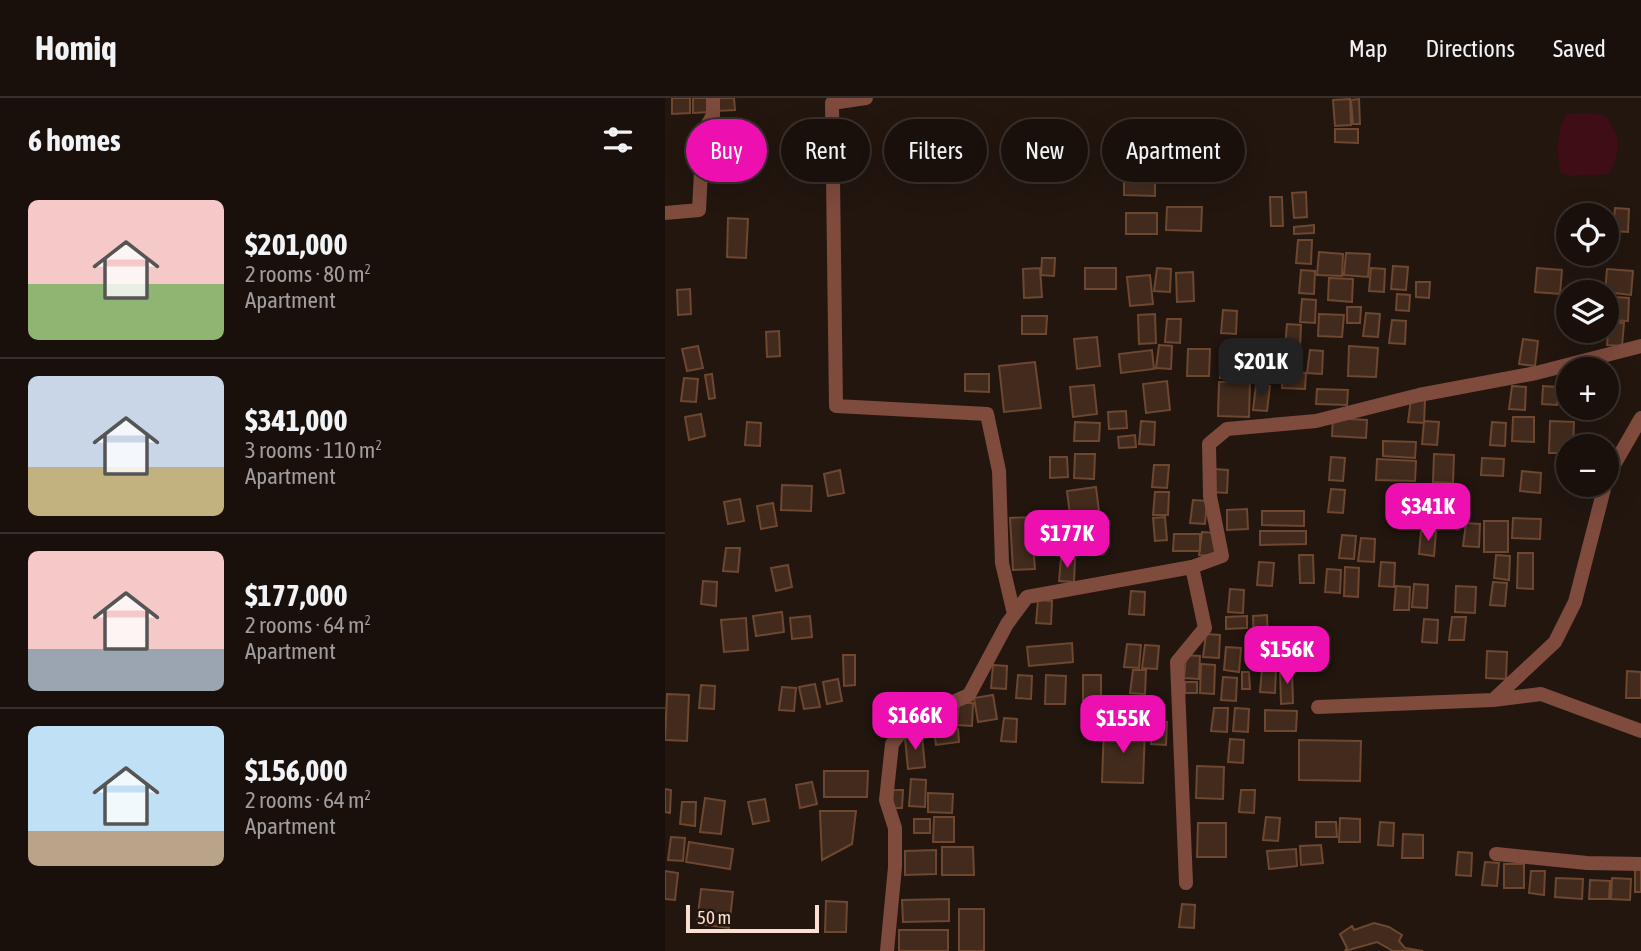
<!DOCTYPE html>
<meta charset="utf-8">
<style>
body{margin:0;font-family:"Asap Condensed",sans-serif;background:#271e19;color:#f1f3f6;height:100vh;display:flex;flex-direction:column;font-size:26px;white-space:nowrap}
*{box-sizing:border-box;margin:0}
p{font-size:23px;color:#9f9d9d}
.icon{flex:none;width:38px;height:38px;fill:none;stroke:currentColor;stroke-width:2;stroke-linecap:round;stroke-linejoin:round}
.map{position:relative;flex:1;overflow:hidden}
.panel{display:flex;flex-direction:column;background:#1a100b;width:665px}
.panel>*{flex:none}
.guide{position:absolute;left:21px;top:21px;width:665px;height:63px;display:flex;gap:14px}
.buttons{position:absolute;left:891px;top:105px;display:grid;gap:14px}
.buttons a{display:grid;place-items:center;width:63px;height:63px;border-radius:50%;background:#1a100b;box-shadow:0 7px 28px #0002,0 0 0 2px #38302c;font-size:35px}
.scale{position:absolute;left:21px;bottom:18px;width:133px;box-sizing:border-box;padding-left:7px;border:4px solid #fcdfd3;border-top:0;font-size:19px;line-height:24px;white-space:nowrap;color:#fcdfd3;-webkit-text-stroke:5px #22160f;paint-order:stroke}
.price{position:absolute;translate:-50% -60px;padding:0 16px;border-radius:14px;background:#ed0faf;color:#fff;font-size:23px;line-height:46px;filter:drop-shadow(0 2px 4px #0008)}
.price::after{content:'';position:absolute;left:50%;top:42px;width:21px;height:16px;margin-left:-10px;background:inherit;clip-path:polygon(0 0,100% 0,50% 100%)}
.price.current{background:#222;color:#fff}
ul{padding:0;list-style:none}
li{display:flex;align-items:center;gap:21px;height:175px;padding:0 28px}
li+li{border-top:2px solid #38302c}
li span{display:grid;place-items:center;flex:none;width:196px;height:140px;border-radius:10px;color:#555}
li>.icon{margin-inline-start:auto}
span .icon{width:84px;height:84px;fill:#fffc;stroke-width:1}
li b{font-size:30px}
h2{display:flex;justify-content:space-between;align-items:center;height:84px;padding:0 28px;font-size:30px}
.tag{padding:0 24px;border-radius:32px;background:#1a100b;box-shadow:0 7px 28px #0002,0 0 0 2px #38302c;font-size:24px;line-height:63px}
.tag.current{background:#ed0faf;color:#fff}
header{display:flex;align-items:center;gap:42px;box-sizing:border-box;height:98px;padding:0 35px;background:#1a100b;border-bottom:2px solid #38302c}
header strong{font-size:33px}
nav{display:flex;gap:38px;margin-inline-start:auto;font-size:24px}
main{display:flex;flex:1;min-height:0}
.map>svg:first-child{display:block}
.water{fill:#3e0d16}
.building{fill:#422b1d;stroke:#6d4730;stroke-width:2}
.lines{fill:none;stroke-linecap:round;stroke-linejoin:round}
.minor{stroke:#7e4b3d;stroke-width:14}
</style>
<header>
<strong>Homiq</strong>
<nav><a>Map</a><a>Directions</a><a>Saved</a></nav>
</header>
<main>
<section class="panel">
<h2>6 homes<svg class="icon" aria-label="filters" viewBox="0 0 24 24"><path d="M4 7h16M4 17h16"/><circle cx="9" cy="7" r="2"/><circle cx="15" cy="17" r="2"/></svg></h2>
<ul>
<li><span style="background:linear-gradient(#f6c9c9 60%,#8fb573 0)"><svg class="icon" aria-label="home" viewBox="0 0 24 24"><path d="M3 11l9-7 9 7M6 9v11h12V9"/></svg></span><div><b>$201,000</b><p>2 rooms · 80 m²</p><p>Apartment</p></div></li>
<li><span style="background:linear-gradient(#c9d6e8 65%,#c2b280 0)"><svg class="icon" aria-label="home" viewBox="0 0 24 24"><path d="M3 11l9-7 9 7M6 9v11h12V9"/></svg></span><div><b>$341,000</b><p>3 rooms · 110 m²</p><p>Apartment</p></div></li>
<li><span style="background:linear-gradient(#f6c9c9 70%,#9aa5b1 0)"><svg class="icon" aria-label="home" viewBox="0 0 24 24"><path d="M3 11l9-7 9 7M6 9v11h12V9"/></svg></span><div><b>$177,000</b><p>2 rooms · 64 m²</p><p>Apartment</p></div></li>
<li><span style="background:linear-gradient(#bfe0f5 75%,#b9a48a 0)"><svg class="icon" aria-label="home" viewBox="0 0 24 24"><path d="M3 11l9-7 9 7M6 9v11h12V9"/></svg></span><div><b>$156,000</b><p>2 rooms · 64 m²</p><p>Apartment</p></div></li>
</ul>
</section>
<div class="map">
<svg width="976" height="853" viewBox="0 0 976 853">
<rect width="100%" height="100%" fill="#22160f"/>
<path class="water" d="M921 15 939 17C957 36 956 54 944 76L904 78 896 75C891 55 891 34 901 16Z"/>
<path class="building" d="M7 0H25V15L7 16Z
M28 0H46V14L28 15Z
M51 0H69L70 12 52 13Z
M685 1 686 27 670 28 668 2Z
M694 1 695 26H688L686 2Z
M457 31 498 34 496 74 455 72Z
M670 31H693V45L670 44Z
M519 36H544L543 60H519Z
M268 53 297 54V76H268Z
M459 76 490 77V98L459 97Z
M641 94 642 119 629 120 627 95Z
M605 99H617L618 128H606Z
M502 109H537L536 133 501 132Z
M950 110 964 111 963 134 948 133Z
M461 115H492V136H461Z
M63 120 83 121 81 160 62 159Z
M649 127V135L629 136V129Z
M633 142H647L646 166 631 165Z
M654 154 678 156 677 178 652 177Z
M681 155 705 156 703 179 679 177Z
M377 160H390L389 178 376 177Z
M728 168 743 169 741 192 726 191Z
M375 170 377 199 359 200 358 171Z
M420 170H451V191H420Z
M492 170 506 171 505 194 489 193Z
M706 170 720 171 719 194 704 193Z
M872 170 897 172 895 196 870 194Z
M942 171 968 173 966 197 940 194Z
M636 172 650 173 649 196 634 195Z
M528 174 529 203 512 204 511 175Z
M485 177 488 206 465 208 462 179Z
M664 180 688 181 687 204 663 202Z
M751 184H765L764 200 751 199Z
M25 191 26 216 13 217 12 192Z
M732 196 745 197 744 213 731 212Z
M950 199 964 200 963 223 948 222Z
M637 201 651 202 650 225 635 224Z
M682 209H696L695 225H682Z
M558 212 572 213 571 236 556 235Z
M701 215 715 216 713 239 698 238Z
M490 216 491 245 474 246 473 217Z
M654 216 679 217 677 239 653 238Z
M357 218H382L381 236H357Z
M502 221H516L515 245 500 244Z
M727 222 741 223 740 246 724 245Z
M944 224 959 225 957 248 942 247Z
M622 226 636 227 635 250 620 249Z
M114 233 115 258 102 259 101 234Z
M432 239 435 268 412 271 409 241Z
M858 241 873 243 870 268 854 266Z
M494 247 507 248 506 271 491 270Z
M33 248 38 270 22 273 17 251Z
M684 248 713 250 711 279 683 278Z
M523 251H545L544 278H522Z
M487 252 489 271 456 275 454 256Z
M645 252 658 253 657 276 642 275Z
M556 260H565L564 280H555Z
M574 263 588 264 586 281 572 280Z
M370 264 376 310 339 314 334 268Z
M618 273 641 275 640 291 617 290Z
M47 276 50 300 44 301 40 277Z
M300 276H324V294L300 293Z
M19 280 33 281 31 304 16 303Z
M502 283 505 312 481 315 478 286Z
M554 284H585L584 319 553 318Z
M429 287 432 316 408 319 405 289Z
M591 287 605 288 602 313 588 312Z
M847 288 861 289 860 312 844 311Z
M878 288 893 289 892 307 877 306Z
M652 291 683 292 682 307 651 306Z
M746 301 760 302 759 325 743 324Z
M461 313 462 330 444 331 443 314Z
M36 316 40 338 24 342 20 319Z
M848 319H869V344L847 343Z
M668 320 702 322 701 340 667 338Z
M476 323 490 324 489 347 474 346Z
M759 323 774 324 772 347 757 346Z
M885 323 909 324 908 348H903V355H884Z
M82 324 96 325 95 348 80 347Z
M410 324 435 325 434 343H409Z
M827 324 841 325 840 348 825 347Z
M470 337 471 349 454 350 453 339Z
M718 343 751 344 750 360 718 358Z
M410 356H430L429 381 409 380Z
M769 356 789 357 788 385 768 384Z
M385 359H402L403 379 385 380Z
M666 359 680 360 678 383 664 382Z
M817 360 839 361 838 378 816 377Z
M712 361 751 363 750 383 711 382Z
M489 367H504L502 390 487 389Z
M549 371 563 372 562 395 547 394Z
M175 372 179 395 163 398 159 376Z
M857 373 876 375 875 395 855 393Z
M117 387 147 388 146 413 116 412Z
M431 389 439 454 410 457 402 393Z
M666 391 680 392 678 415 663 414Z
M490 394H504L503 417H488Z
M75 401 79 423 63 426 59 404Z
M528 402 542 403 540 426 525 425Z
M755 402 769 403 767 426 752 425Z
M108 405 112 428 96 431 92 408Z
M582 411 583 431 562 432V412Z
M597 413H639V428L597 427Z
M366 419 370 471 348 472 345 420Z
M500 419 502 442 490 443 488 420Z
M848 420 876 421 875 441 847 440Z
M819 423H843V454H819Z
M801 425 815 426 814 449 798 448Z
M595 433H641V446L595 447Z
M756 433 771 434 769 458 754 456Z
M537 434 551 435 550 458 534 457Z
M509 436H535V453H508Z
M677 437 691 438 689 461 674 460Z
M696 440 710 441 709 464 693 463Z
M61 450H75L73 474 58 473Z
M853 455H868V491L852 490Z
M634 457H648L649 485H635Z
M831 457 845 458 844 482 829 480Z
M396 460 410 461 409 484 394 483Z
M594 464 609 465 607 488 592 487Z
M716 464 730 465 729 489 714 488Z
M123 467 127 489 111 493 106 470Z
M680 469 694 470 693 499 679 498Z
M662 471 676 472 675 495 660 494Z
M38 483 52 484 51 508 36 506Z
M828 484 842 485 840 508 825 507Z
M749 486 763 487 762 510 747 509Z
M731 488 745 489 744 512H729Z
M791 488 811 489 810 515 790 514Z
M565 491 579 492 578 515 563 514Z
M466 493 480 494 479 517 464 516Z
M373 502 387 503 386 526 371 525Z
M117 514 119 534 91 538 88 518Z
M602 517 603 546H589L588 518Z
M145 518 147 539 127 541 125 520Z
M582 518V530L561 531V519Z
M787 519H801L799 542H784Z
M81 520 83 552 59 554 56 522Z
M759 521 773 522 772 545 757 544Z
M627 534H641L640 558 625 557Z
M541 536 555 537 554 560 538 559Z
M407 545 408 564 364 568 362 549Z
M462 546 476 547 474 570 459 569Z
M480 547 494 548 492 571 477 570Z
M561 549 576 550 574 574 559 572Z
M822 553 842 554 841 581 821 580Z
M178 557H190V587L179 588Z
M521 557 535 558 534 581 519 580Z
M536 566 550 567 549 596 535 595Z
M328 567 342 568 341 591 326 590Z
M597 571H611L610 595 595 594Z
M627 571 628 605 616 606 615 572Z
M468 572H481L480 596 465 595Z
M962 573 976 574V600H961Z
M577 574H584L585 591H577Z
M353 577 367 578 366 601 351 600Z
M381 577 401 578 400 606H380Z
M418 577H436V603H418Z
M558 579 572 580 571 603 556 602Z
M173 581 177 603 162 606 158 584Z
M520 584H532V595H520Z
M150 586 155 609 139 611 134 589Z
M36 587 50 588 49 611 34 610Z
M117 589 131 590 129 613 114 612Z
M2 596 24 597 22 643 0 642Z
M328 597 332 621 313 624 309 600Z
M294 605H308L307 628 292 627Z
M549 610H563L562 634 546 633Z
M570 610 584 611 583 634 568 633Z
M600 612 632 613 631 633H600Z
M339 620 352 621 351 644 336 643Z
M488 623 502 624 501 647 486 646Z
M439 628 480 630 478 685 437 684Z
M293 631 294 644 271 647 269 634Z
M257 638 260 669 243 671 240 640Z
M565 641 579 642 578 665 563 664Z
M634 642 696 643 695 683 634 682Z
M532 668 559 669 558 701 531 700Z
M159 673H203L202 699H159Z
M246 681 261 682 260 709 244 708Z
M147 684 152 706 135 710 131 687Z
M0 691 6 692 5 715 0 714Z
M228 692H238L237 710H227Z
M576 692H590L589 715 574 714Z
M263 695 288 696 287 715 263 714Z
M40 700 60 703 56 736 35 734Z
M100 701 104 723 88 726 83 704Z
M17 704H31L30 728 15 726Z
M155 713H191L187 746 157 762Z
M269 719H289V744H268Z
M601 719 615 720 613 743 598 742Z
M675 720 695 721V744H674Z
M249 721H265V735H249Z
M651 724H671L672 739H651Z
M715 724 729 725 728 748 713 747Z
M533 725H561V759H532Z
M738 736 758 737V760H737Z
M6 739 20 740 18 763 3 762Z
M24 744 68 751 65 771 21 764Z
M656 747 658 765 636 767 635 748Z
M277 749H308L309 777H277Z
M631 751 632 768 604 771 602 753Z
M271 752V776L240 777V753Z
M793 754 807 755 806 778 791 777Z
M820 764 834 765 832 788 817 787Z
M839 766H859V790H839Z
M970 770H976V794H970Z
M0 773 13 775 10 802 0 801Z
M866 773H880L879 797 864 795Z
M891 780 918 781 917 801 890 799Z
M947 780 966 781 965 802 946 801Z
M925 782 945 783 944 801H924Z
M36 791 68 794 64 830 32 826Z
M284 801V823L238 824 237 802Z
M161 803 182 804 181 834H160Z
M517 806 530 807 529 830 514 829Z
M294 811H319V853H294Z
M709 825 724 829 737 837 734 843 740 850 758 853H728L712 844 680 853 682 850 675 836 687 828 689 832Z
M234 832H283V853H234Z"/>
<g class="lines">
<path class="minor" d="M201 0 167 5 171 308 322 316 334 373 337 465 349 516
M0 115 34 112 38 35 48 17V0
M942 379 976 320
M828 602 890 544 910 504 940 387
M653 609 828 602 876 596 976 633
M831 756 922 765 976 766
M521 785 512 564 540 530 527 469
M222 853 230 769V730L221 702 227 646 244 624 304 597 342 526 362 499 527 469 557 458 545 398 544 346 562 331 651 323 754 297 871 275 976 248"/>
</g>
</svg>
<div class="buttons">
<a><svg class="icon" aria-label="locate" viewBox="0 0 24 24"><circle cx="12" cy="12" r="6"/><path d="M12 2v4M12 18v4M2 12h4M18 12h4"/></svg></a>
<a><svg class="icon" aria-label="layers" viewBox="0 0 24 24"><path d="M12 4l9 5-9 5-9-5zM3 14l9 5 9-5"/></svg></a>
<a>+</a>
<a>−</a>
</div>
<div class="scale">50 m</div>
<b class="price current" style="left:596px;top:300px">$201K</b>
<b class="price" style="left:763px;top:445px">$341K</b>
<b class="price" style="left:402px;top:472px">$177K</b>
<b class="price" style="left:622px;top:588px">$156K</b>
<b class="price" style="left:250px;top:654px">$166K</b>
<b class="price" style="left:458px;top:657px">$155K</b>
<div class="guide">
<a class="tag current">Buy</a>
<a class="tag">Rent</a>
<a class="tag">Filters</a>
<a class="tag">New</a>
<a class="tag">Apartment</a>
</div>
</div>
</main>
